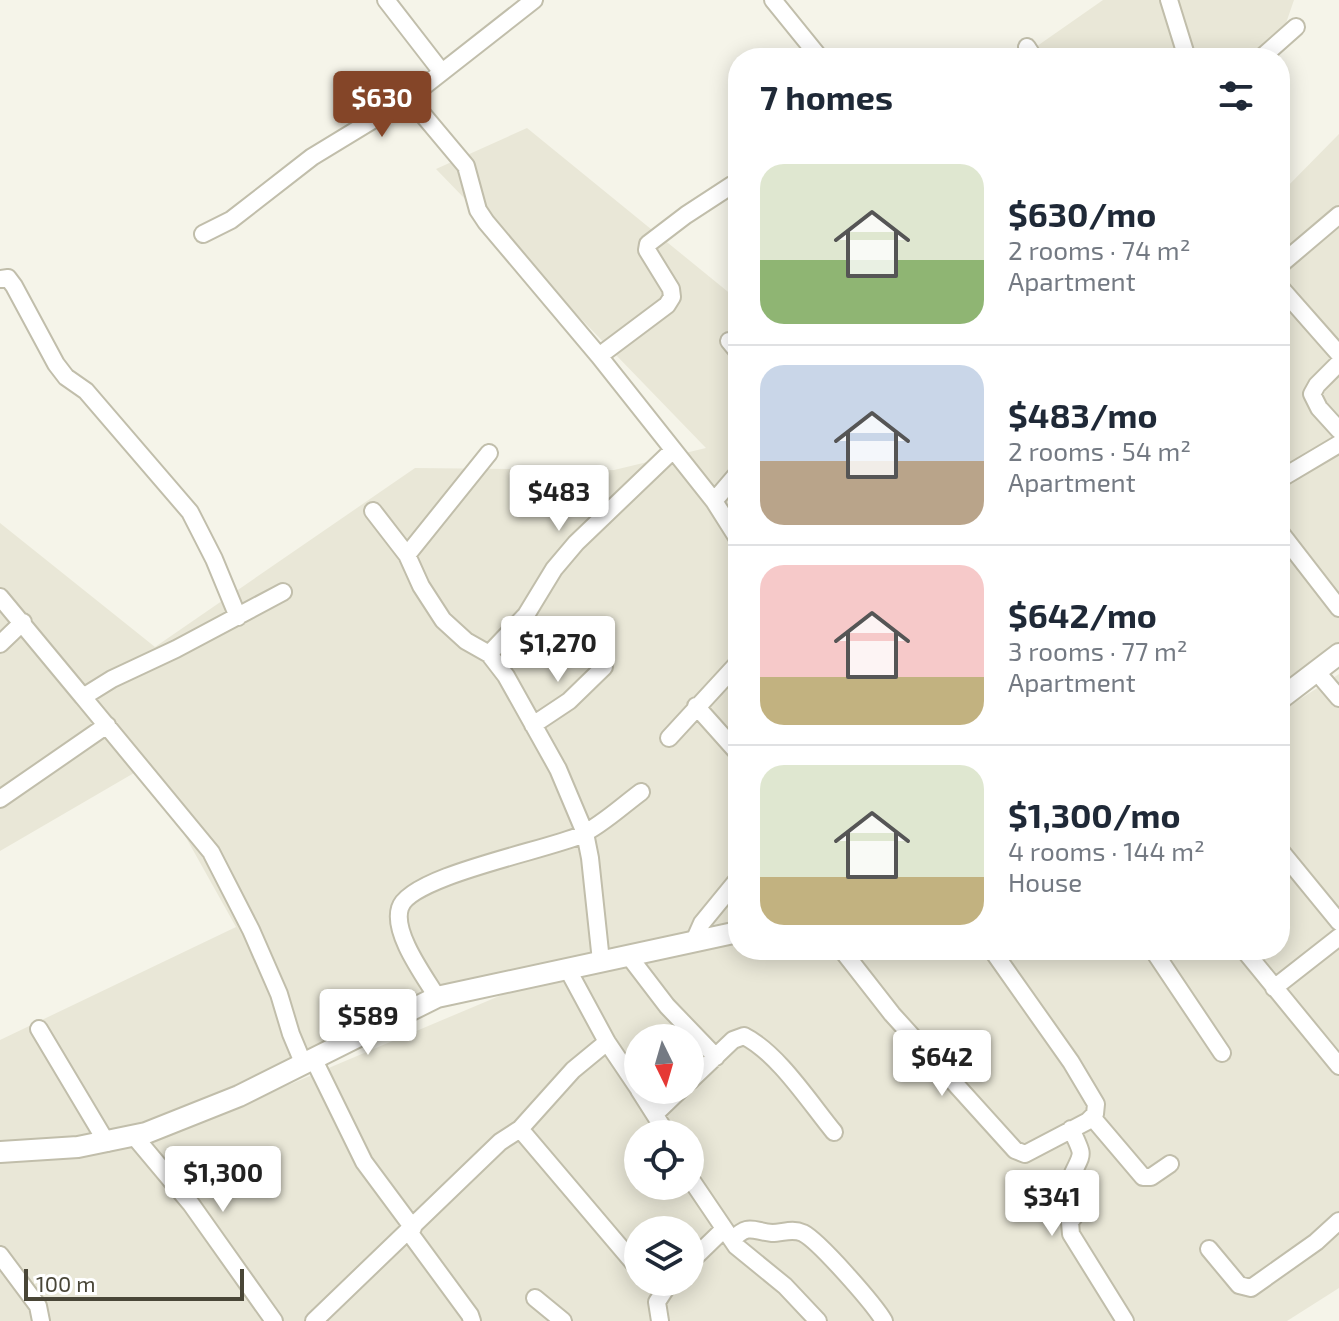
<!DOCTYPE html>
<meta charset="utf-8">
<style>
body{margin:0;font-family:"Exo 2",sans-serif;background:#f6f6f7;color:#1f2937;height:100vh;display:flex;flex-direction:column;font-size:30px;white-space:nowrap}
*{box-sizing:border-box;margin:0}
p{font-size:26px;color:#747a83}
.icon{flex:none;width:44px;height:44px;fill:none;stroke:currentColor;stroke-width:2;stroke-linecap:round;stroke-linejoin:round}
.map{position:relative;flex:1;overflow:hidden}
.details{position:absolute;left:728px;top:48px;width:562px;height:912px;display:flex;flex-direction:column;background:#fff;border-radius:32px;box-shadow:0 4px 20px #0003}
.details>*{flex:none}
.needle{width:52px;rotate:175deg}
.fabs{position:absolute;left:624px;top:1024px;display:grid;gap:16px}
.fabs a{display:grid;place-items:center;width:80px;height:80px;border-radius:50%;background:#fff;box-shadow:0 4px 20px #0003;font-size:40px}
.scale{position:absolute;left:24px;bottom:20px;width:220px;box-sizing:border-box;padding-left:8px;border:4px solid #494637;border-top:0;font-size:22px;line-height:28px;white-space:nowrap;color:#494637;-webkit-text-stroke:6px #fff;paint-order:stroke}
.price{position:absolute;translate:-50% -68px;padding:0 18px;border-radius:8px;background:#fff;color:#222;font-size:26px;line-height:52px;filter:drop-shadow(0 2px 4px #0008)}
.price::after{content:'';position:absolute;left:50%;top:48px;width:24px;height:18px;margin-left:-12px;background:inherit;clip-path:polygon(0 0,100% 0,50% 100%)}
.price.current{background:#844528;color:#fff}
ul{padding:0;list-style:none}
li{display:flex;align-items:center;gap:24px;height:200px;padding:0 32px}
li+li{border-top:2px solid #e0e1e3}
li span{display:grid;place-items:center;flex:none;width:224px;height:160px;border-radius:24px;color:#555}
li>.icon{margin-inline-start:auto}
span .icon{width:96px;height:96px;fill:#fffc;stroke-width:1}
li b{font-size:34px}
h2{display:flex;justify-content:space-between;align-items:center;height:96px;padding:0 32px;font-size:34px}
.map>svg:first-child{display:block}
.residential{fill:#e9e7d7;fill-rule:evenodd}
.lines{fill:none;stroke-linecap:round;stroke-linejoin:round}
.minor-casing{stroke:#c1beab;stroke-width:20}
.tertiary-casing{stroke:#c1beab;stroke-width:24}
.minor{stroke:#fff;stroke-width:16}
.tertiary{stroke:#fff;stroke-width:20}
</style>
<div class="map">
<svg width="1339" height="1321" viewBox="0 0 1339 1321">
<rect width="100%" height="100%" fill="#f5f4e9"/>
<path class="residential" d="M1103 0H1294L1274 58H1020Z
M527 128 738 300V938L634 963 738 944V950H1280V712L1339 674V1288L1287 1321H0V1162H32L52 1157 0 1158V1040L236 927 146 766 0 851V523L155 647 415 468 614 470 706 448 436 169ZM511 991 208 1119 124 1140 432 1008ZM638 1038H690V1090H638ZM638 1134H690V1186H638ZM638 1230H690V1282H638Z
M1339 134V653L1280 693V194Z"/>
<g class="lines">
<g class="minor-casing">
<path id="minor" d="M386 0 441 71
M773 0 820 58
M1169 0 1187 58
M1027 47 1034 58
M1261 58 1296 27
M409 98 466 166 478 210 486 222 599 356
M732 185 686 215 648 244 647 250 671 289 672 297 667 305 599 356 714 501 738 473
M203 234 231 220 312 157 409 98 534 0
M1280 265 1339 215
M0 279 8 278 14 286 56 364 66 377 86 391 190 512 214 559 238 617
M1280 287 1339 354
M729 341 738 352
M1339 363 1317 385 1312 394 1319 408 1339 430
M1280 479 1339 444
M714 501 738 539
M373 511 407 555 421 586 443 620 466 641 489 654 506 676 558 769 585 833 590 858 601 961
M1280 532 1339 608
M407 555 489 453
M283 592 176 649 112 679 83 697 211 852 251 930 279 994 291 1034 304 1065
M0 597 83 697
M0 644 23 622
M489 654 526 615 554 569 576 543 672 451
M1316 671 1339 698
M696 706 738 753
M533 725 569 701 604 667
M669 738 738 663
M0 799 107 725
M1280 850 1339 922
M694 941 702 923 738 879
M842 950 892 1014 1015 1150 1025 1154 1088 1121 1095 1114 1096 1104 1071 1062 992 950
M1153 950 1222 1053
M1244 950 1339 1066
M628 955 667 1006 716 1057
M567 968 607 1042 638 1088
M1274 988 1339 937
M437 997C425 977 392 933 400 908 409 876 548 850 581 835 602 825 622 806 641 792
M39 1029 107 1143
M314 1060 364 1162 413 1228
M690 1081 733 1040 744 1036C778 1053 810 1103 834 1132
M639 1090 667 1134
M655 1114 680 1090
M1092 1117 1143 1177H1151L1170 1164
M520 1129 573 1070 607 1042
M1071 1129C1086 1160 1082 1151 1070 1180 1075 1202 1089 1199 1070 1222L1071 1234 1125 1321
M134 1136 191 1204 274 1321
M690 1178 736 1246 785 1286 818 1321
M409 1232 470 1315 472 1321
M732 1240C749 1223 752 1231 772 1233 783 1233 792 1228 803 1233 819 1241 874 1304 884 1321
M1209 1249 1239 1285 1251 1288 1316 1242 1339 1221
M0 1255 38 1306 41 1321
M690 1262 724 1229
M535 1298 563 1321
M314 1321 500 1142 520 1129 638 1268
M660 1321 657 1302 670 1282"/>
</g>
<g class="tertiary-casing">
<path id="tertiary" d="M1280 699 1339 654
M0 1152 78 1147 146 1133 239 1096 437 997 738 932"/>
</g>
<use href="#minor" class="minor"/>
<use href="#tertiary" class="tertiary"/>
</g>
</svg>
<div class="fabs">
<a><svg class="needle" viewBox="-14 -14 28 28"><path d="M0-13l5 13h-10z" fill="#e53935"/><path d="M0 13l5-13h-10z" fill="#747a83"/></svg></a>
<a><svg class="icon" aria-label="locate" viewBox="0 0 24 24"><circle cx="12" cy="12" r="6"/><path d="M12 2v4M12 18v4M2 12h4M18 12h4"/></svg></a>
<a><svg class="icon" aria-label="layers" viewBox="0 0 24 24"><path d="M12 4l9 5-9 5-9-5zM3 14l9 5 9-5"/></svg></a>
</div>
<div class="scale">100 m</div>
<b class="price current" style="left:382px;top:139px">$630</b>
<b class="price" style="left:559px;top:533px">$483</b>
<b class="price" style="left:558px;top:684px">$1,270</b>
<b class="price" style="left:368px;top:1057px">$589</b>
<b class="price" style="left:942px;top:1098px">$642</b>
<b class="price" style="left:223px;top:1214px">$1,300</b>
<b class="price" style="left:1052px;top:1238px">$341</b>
<section class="details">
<h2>7 homes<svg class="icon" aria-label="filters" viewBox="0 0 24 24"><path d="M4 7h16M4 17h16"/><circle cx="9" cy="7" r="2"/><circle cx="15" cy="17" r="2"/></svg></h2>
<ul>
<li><span style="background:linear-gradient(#dfe7d0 60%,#8fb573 0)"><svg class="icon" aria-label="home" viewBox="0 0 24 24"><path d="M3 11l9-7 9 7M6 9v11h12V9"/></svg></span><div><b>$630/mo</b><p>2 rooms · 74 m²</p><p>Apartment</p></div></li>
<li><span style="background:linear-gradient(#c9d6e8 60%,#b9a48a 0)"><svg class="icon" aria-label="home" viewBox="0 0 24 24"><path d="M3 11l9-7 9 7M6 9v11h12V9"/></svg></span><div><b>$483/mo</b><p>2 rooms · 54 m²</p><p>Apartment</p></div></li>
<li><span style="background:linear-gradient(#f6c9c9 70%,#c2b280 0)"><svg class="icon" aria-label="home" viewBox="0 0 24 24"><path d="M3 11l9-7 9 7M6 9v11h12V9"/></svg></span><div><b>$642/mo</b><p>3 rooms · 77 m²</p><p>Apartment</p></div></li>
<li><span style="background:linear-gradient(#dfe7d0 70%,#c2b280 0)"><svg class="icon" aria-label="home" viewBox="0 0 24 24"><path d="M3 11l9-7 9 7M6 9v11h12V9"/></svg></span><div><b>$1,300/mo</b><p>4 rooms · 144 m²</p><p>House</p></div></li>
</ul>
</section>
</div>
